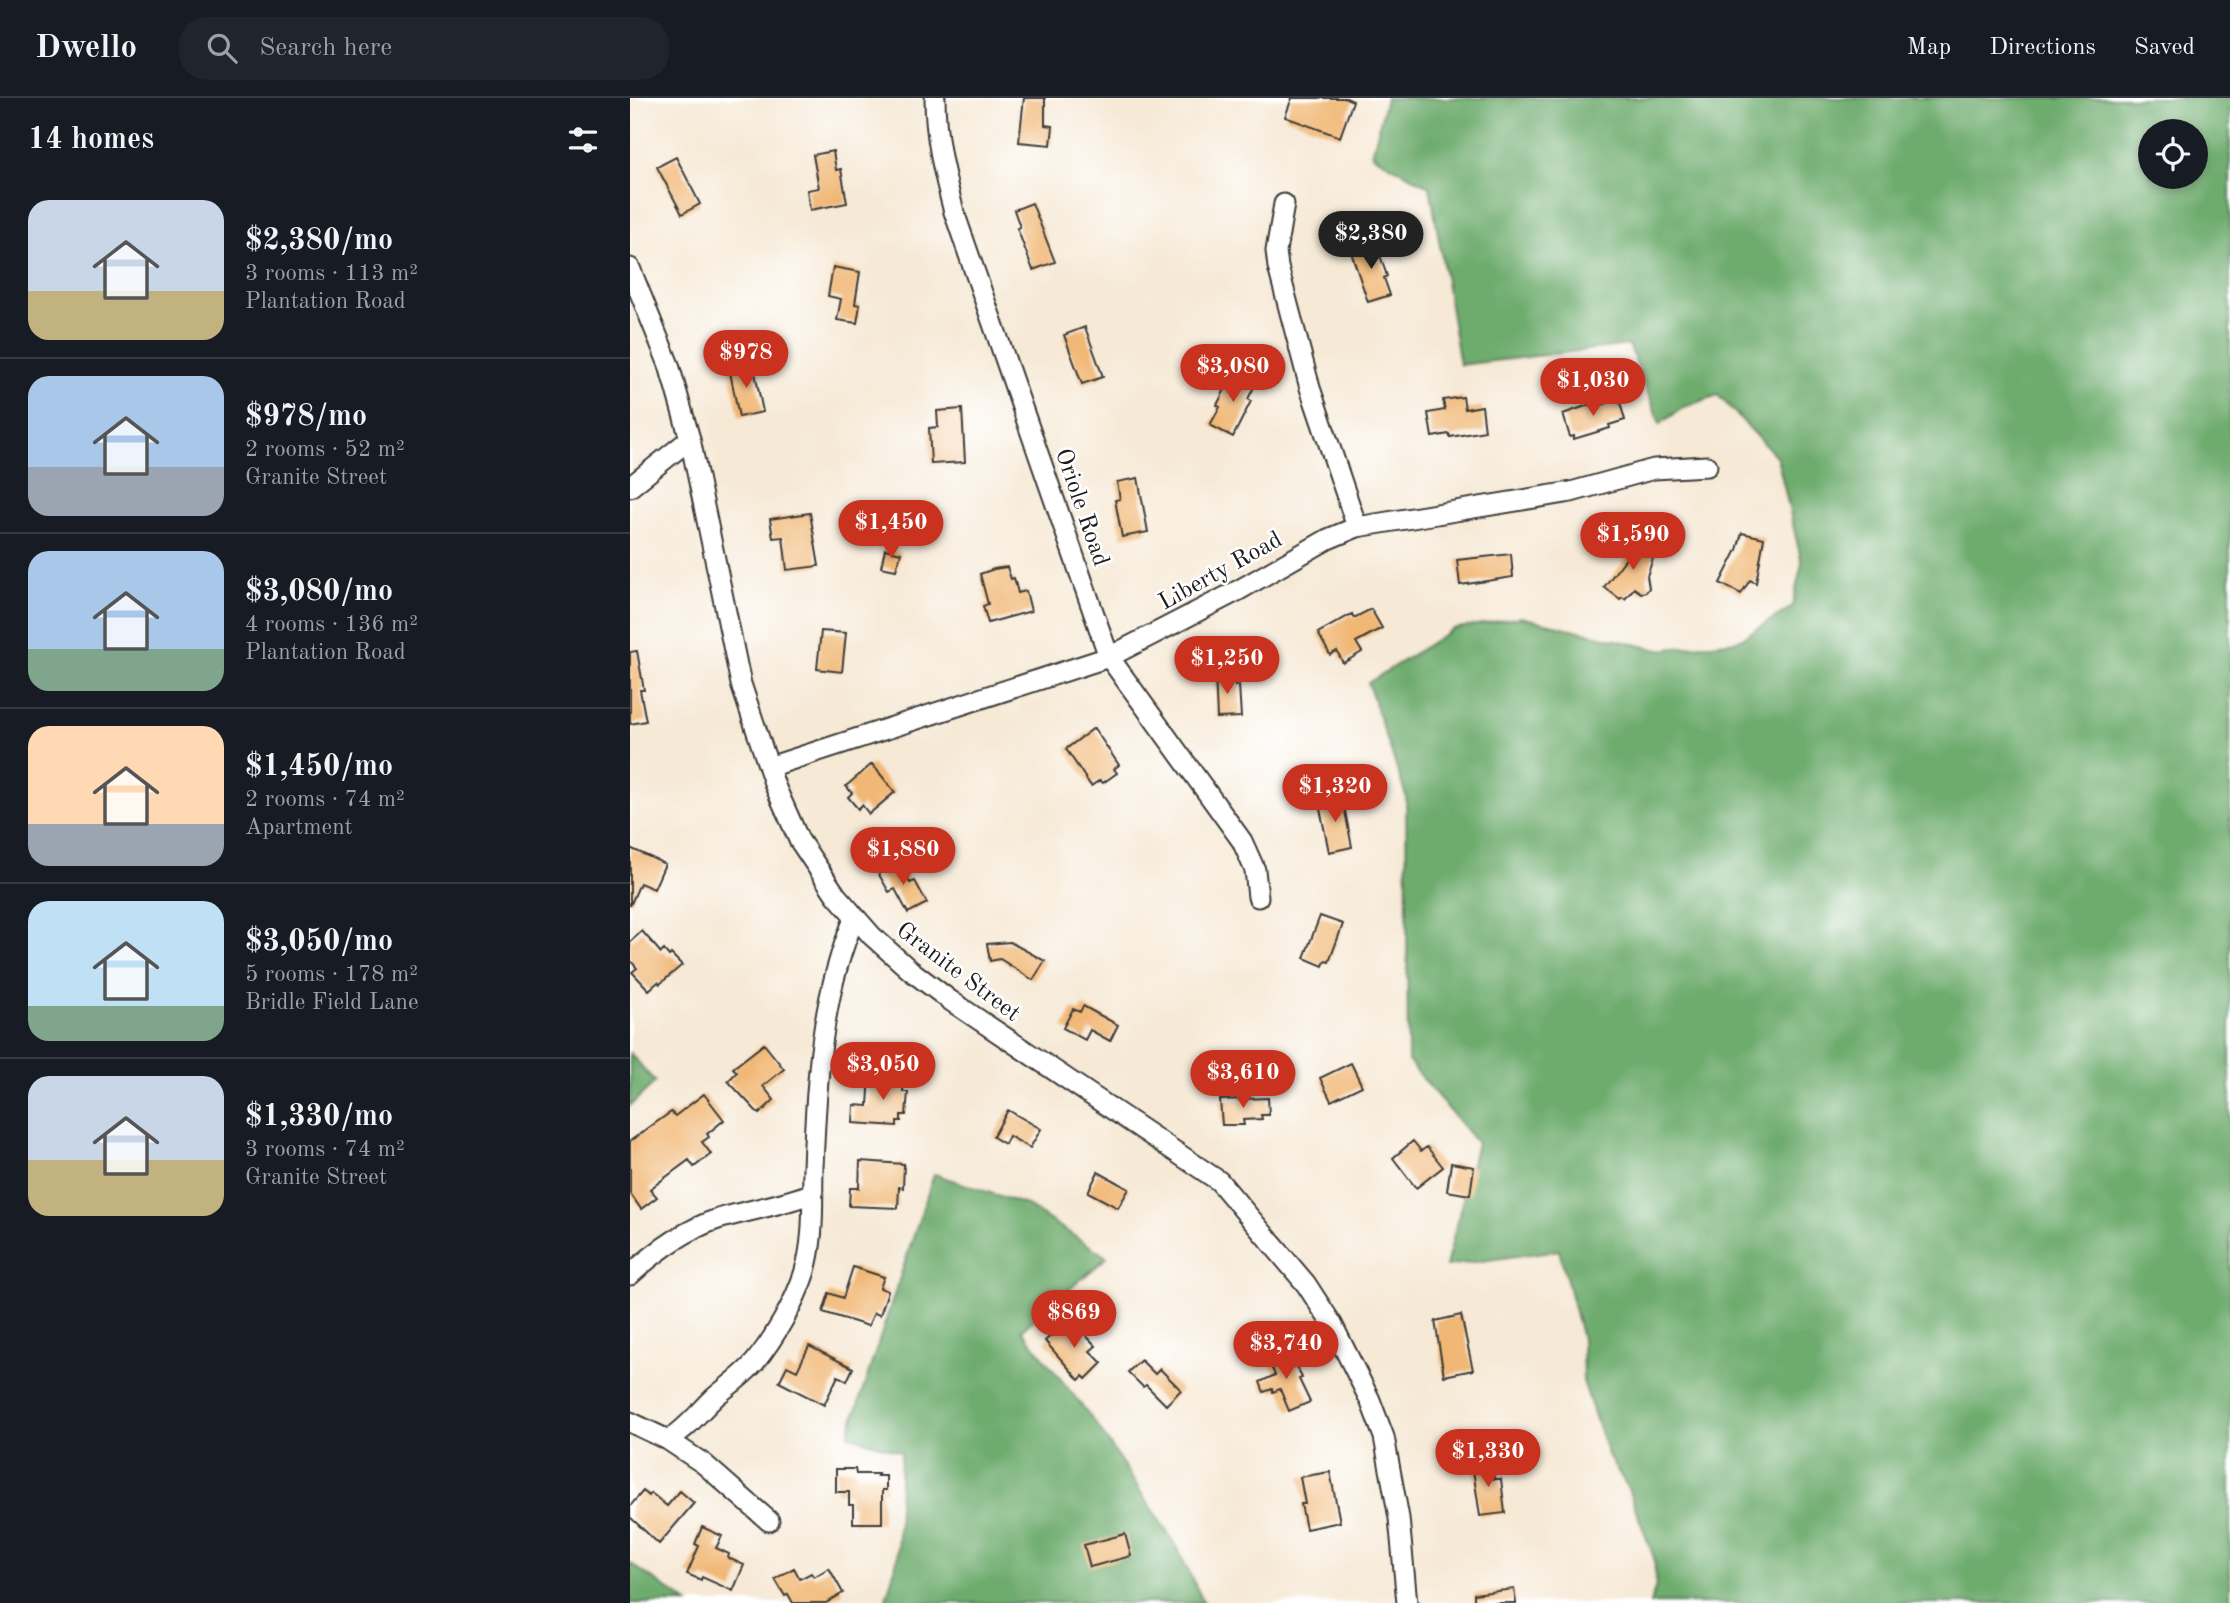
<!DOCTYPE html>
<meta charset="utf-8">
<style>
body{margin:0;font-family:"Old Standard TT",serif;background:#20242c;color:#f1f3f6;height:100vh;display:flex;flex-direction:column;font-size:26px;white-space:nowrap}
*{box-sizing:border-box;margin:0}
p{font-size:23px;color:#9ea1a6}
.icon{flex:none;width:38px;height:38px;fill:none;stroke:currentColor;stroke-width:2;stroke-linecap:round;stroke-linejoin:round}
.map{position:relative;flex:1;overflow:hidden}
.details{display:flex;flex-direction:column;background:#171b24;width:630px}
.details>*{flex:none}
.buttons{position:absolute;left:1508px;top:21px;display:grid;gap:14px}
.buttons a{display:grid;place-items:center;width:70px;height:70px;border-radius:50%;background:#171b24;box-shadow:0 4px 10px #0003;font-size:35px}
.price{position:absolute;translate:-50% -60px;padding:0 16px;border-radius:24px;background:#c8321e;color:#fff;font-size:23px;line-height:46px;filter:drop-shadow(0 2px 4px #0008)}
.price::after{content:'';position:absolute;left:50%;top:42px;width:21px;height:16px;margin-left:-10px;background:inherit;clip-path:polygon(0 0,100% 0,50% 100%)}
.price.on{background:#222;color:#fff}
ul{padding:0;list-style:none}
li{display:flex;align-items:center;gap:21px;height:175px;padding:0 28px}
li+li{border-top:2px solid #363941}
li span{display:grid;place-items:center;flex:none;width:196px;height:140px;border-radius:21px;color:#555}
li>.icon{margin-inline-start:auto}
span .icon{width:84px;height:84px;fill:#fffc;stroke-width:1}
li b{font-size:30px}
h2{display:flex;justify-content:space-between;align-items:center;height:84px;padding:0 28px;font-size:30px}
header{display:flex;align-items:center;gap:42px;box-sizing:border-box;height:98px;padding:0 35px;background:#171b24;border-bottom:2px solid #363941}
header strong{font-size:33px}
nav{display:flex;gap:38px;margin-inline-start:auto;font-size:24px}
.search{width:490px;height:63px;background:#20242c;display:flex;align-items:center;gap:18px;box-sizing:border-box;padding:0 24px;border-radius:28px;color:#9ea1a6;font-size:26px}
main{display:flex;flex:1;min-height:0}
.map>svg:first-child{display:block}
.forest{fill:#6eac6e;stroke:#456445;stroke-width:2;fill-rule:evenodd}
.building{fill:#f1b775}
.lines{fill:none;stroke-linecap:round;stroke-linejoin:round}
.minor-casing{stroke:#3d3b38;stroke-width:23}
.minor{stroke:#fff;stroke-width:19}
.labels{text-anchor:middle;stroke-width:5;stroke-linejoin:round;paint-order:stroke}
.street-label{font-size:24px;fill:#1c1c1c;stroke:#fff}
</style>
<header>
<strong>Dwello</strong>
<div class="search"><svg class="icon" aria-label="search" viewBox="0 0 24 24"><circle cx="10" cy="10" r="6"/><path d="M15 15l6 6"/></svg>Search here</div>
<nav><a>Map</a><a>Directions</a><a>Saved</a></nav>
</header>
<main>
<section class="details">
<h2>14 homes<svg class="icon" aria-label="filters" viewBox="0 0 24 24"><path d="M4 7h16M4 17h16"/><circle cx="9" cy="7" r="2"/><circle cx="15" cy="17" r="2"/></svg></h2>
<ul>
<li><span style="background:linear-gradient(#c9d6e8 65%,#c2b280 0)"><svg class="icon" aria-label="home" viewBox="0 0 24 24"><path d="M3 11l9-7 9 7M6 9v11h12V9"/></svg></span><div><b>$2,380/mo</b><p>3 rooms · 113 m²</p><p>Plantation Road</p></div></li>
<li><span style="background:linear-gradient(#a9c7e8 65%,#9aa5b1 0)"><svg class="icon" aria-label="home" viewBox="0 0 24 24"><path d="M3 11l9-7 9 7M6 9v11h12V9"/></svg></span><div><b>$978/mo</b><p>2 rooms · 52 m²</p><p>Granite Street</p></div></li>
<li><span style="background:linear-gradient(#a9c7e8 70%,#7fa58c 0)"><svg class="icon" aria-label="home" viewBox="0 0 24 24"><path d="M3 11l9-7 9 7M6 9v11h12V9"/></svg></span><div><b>$3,080/mo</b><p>4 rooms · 136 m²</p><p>Plantation Road</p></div></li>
<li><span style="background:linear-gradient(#ffd9b3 70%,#9aa5b1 0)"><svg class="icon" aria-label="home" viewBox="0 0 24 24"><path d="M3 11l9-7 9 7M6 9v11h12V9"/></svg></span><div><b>$1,450/mo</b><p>2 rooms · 74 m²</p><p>Apartment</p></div></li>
<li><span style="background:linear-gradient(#bfe0f5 75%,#7fa58c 0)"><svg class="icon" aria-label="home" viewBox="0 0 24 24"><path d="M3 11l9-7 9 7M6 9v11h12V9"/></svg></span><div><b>$3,050/mo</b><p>5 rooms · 178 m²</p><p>Bridle Field Lane</p></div></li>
<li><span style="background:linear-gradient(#c9d6e8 60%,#c2b280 0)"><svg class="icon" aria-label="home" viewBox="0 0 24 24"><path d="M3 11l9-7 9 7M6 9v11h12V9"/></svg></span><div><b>$1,330/mo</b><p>3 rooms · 74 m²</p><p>Granite Street</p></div></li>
</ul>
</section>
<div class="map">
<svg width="1600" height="1505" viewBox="0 0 1600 1505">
<rect width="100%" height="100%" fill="#fff"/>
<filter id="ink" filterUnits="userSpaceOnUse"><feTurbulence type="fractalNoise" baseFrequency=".0143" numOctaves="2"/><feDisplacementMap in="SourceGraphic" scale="14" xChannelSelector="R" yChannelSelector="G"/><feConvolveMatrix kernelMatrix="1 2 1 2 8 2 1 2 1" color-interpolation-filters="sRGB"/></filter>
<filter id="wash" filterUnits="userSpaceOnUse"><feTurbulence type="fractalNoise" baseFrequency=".00686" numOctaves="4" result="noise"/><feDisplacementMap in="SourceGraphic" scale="28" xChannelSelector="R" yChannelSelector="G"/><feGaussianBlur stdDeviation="1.57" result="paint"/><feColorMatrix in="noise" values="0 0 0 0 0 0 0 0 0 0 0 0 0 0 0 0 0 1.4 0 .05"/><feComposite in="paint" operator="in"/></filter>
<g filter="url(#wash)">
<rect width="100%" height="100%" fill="#f6e9d5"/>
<path class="forest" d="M756 0H1600V1505H1020L1026 1487 1024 1460 997 1388 978 1357 953 1283 952 1241 929 1152 816 1168 847 1045 778 963 776 698 738 585 823 531 891 519 1029 552 1107 543 1162 509 1172 465 1147 359 1088 297 1054 309 1030 326 999 247 830 267 800 89 742 57ZM1521 33H1566V79H1521Z
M0 955 25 984 0 1008Z
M304 1076 396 1107 477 1159 392 1232 467 1327 545 1446 574 1505H255L267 1462 271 1354 218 1337Z
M0 1465 58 1505H0Z"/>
<g id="blocks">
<path class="building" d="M394 0H415V27L423 28 421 47 389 44Z
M662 0H716L723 3 710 39 655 19Z
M203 53 206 72 211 71 217 105 180 112 177 92 189 90 183 57Z
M46 59 70 106 52 116 27 69Z
M402 105 425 164 403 172 387 130 390 129 384 112Z
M745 142 757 178 754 180 760 197 738 204 720 151Z
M203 169 230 174 225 206 230 207 227 225 207 222 211 201 198 198Z
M455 229 473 279 452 286 434 237Z
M123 265 133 314 109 319 99 269Z
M604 274 626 285 618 301 621 303 603 339 580 327 590 309 587 307Z
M833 299 835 311 852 308 855 333 820 339 819 336 802 339 798 315 815 312 813 302Z
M989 301 995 322 979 327 980 330 944 341V338L940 339 933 316 970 303 971 307Z
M332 311 335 364 301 366 299 330 308 329 307 313Z
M508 380 518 434 492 439 485 402 490 401 487 384Z
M180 415 189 468 157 472 153 439 143 440 140 421Z
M1112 435 1134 440 1126 485 1120 482 1111 496 1090 485 1107 452Z
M1007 443 1027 449 1017 478 1019 490 1016 494 1011 495 1004 490 995 501 992 499 990 501 974 489 1004 450Z
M255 451 271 455 266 472 251 469Z
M881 456 883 479 830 487 827 462Z
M377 469 381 481 384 480 388 495 396 493 401 513 358 525 353 508 358 506 350 476 364 471Z
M741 511 752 530 726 544 732 554 713 565 707 553 700 557 688 535 722 516 724 520Z
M191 533 216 535 212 574 187 571Z
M7 553 14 592H10L16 623 0 626V554Z
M604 574 605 588 609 587 611 619 587 620 585 576Z
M464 630 489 667 484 671 487 675 473 685 470 682 461 688 436 651Z
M242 666 265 694 239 716 232 707 228 711 218 699 222 695 216 688Z
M709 697 711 708H714L722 749 699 754 688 701Z
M0 750 35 766 24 791 10 785 0 808Z
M269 764 280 785 285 783 297 805 278 815 265 791 259 794 248 775Z
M690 818 713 826 699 864 695 863 693 868 674 860Z
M12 833 31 855 34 852 39 858 41 856 52 867 30 886 28 884 19 892 2 874 7 870 0 862V844Z
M380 844 415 863 403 882 370 861 360 863 357 846Z
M453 908 488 927 480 943 460 932 455 942 433 930 443 911 450 914Z
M134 946 154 971 133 988 144 1002 129 1016 98 983 107 974 103 970Z
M721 965 732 988 701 1003 690 980Z
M240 976 274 978 273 994H278L276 1017H271V1023H267V1028L223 1025 224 1007 238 1008Z
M74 996 94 1022 77 1036 79 1039 72 1044 81 1056 64 1069 59 1062 20 1091 27 1099 11 1111 0 1095V1043L41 1014 45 1018Z
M638 1000 639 1017H631L632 1021 613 1022 614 1027H592L590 1002Z
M378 1012 411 1031 400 1050 379 1038 375 1046 363 1039Z
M783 1043 791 1053 797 1049 813 1069 786 1090 763 1060Z
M230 1063 274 1066 273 1090 269 1089 268 1110 219 1108 220 1090H229Z
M821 1065 844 1069 840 1097 817 1093Z
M468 1074 499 1091 488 1110 458 1094Z
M223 1169 254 1179 250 1190 258 1193 250 1217 244 1215 238 1228 193 1214 199 1195 213 1200Z
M831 1217 843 1272 814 1278 805 1223Z
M439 1220 466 1248 460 1253 472 1265 456 1281 453 1278 449 1282 415 1243Z
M179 1248 223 1270 217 1283 208 1278 194 1307 149 1284 157 1268 167 1273Z
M656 1251 664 1269 667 1268 672 1280 669 1281 680 1304 659 1313 650 1291 643 1294 642 1291 634 1294 630 1284 645 1277 637 1260Z
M511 1262 525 1276 530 1271 551 1292 536 1307 516 1287 513 1289 498 1274Z
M861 1362 864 1381H871L875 1415 850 1418 842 1365Z
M206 1371H225L226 1376H248L247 1378H256V1392H252V1425H223V1407H219V1394H206Z
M700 1374 710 1424 676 1431 671 1406H675L670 1379Z
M13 1393 19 1398 21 1395 37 1408 50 1393 64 1405 29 1446 0 1419V1408Z
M72 1429 92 1438 86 1450 99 1456 98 1460 114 1467 103 1493 72 1479 71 1482 57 1476 69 1448 65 1446Z
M495 1436 501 1458 460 1469 454 1447Z
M164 1470 170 1481 181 1475 184 1479 199 1470 213 1495 196 1505H163L158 1496 155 1498 145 1481Z
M884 1491 886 1505H844V1496Z"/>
</g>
</g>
<g filter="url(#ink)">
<use href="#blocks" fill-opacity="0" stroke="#3d3b38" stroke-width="2"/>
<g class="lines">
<g class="minor-casing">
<path id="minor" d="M305 0C305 39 314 76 324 114L479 559 612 743 625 772 628 799
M654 106 646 153 648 169 680 290 727 429
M0 170 39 267 60 341 111 586 145 688 169 742 206 797 242 838 280 872 321 903 589 1083 676 1186 702 1226 740 1302 754 1339 769 1420 777 1505
M0 389 60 341
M139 669 479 559 609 492 698 441 727 429 941 394 1024 371 1077 368
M0 1177C25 1154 54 1132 88 1121 119 1112 152 1107 183 1095
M0 1324 38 1342C57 1331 69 1314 85 1299 98 1288 114 1277 125 1264 145 1239 164 1206 174 1176 185 1141 182 1106 183 1070 186 986 191 897 225 819
M38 1342 74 1366 139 1423"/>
</g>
<use href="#minor" class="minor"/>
</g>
</g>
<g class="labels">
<g class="street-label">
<text transform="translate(453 409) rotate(71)" y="8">Oriole Road</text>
<text transform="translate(590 472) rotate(-29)" y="8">Liberty Road</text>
<text transform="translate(329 873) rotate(37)" y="8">Granite Street</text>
</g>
</g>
</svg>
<div class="buttons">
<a><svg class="icon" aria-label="locate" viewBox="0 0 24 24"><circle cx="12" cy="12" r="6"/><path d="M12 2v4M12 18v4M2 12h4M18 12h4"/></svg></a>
</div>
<b class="price on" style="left:741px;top:173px">$2,380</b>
<b class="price" style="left:116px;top:292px">$978</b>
<b class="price" style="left:603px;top:306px">$3,080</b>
<b class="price" style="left:963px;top:320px">$1,030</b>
<b class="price" style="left:261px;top:462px">$1,450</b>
<b class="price" style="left:1003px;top:474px">$1,590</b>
<b class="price" style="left:597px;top:598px">$1,250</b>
<b class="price" style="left:705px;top:726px">$1,320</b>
<b class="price" style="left:273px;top:789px">$1,880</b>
<b class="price" style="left:253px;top:1004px">$3,050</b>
<b class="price" style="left:613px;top:1012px">$3,610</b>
<b class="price" style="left:444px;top:1252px">$869</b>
<b class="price" style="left:656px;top:1283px">$3,740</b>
<b class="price" style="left:858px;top:1391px">$1,330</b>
</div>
</main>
